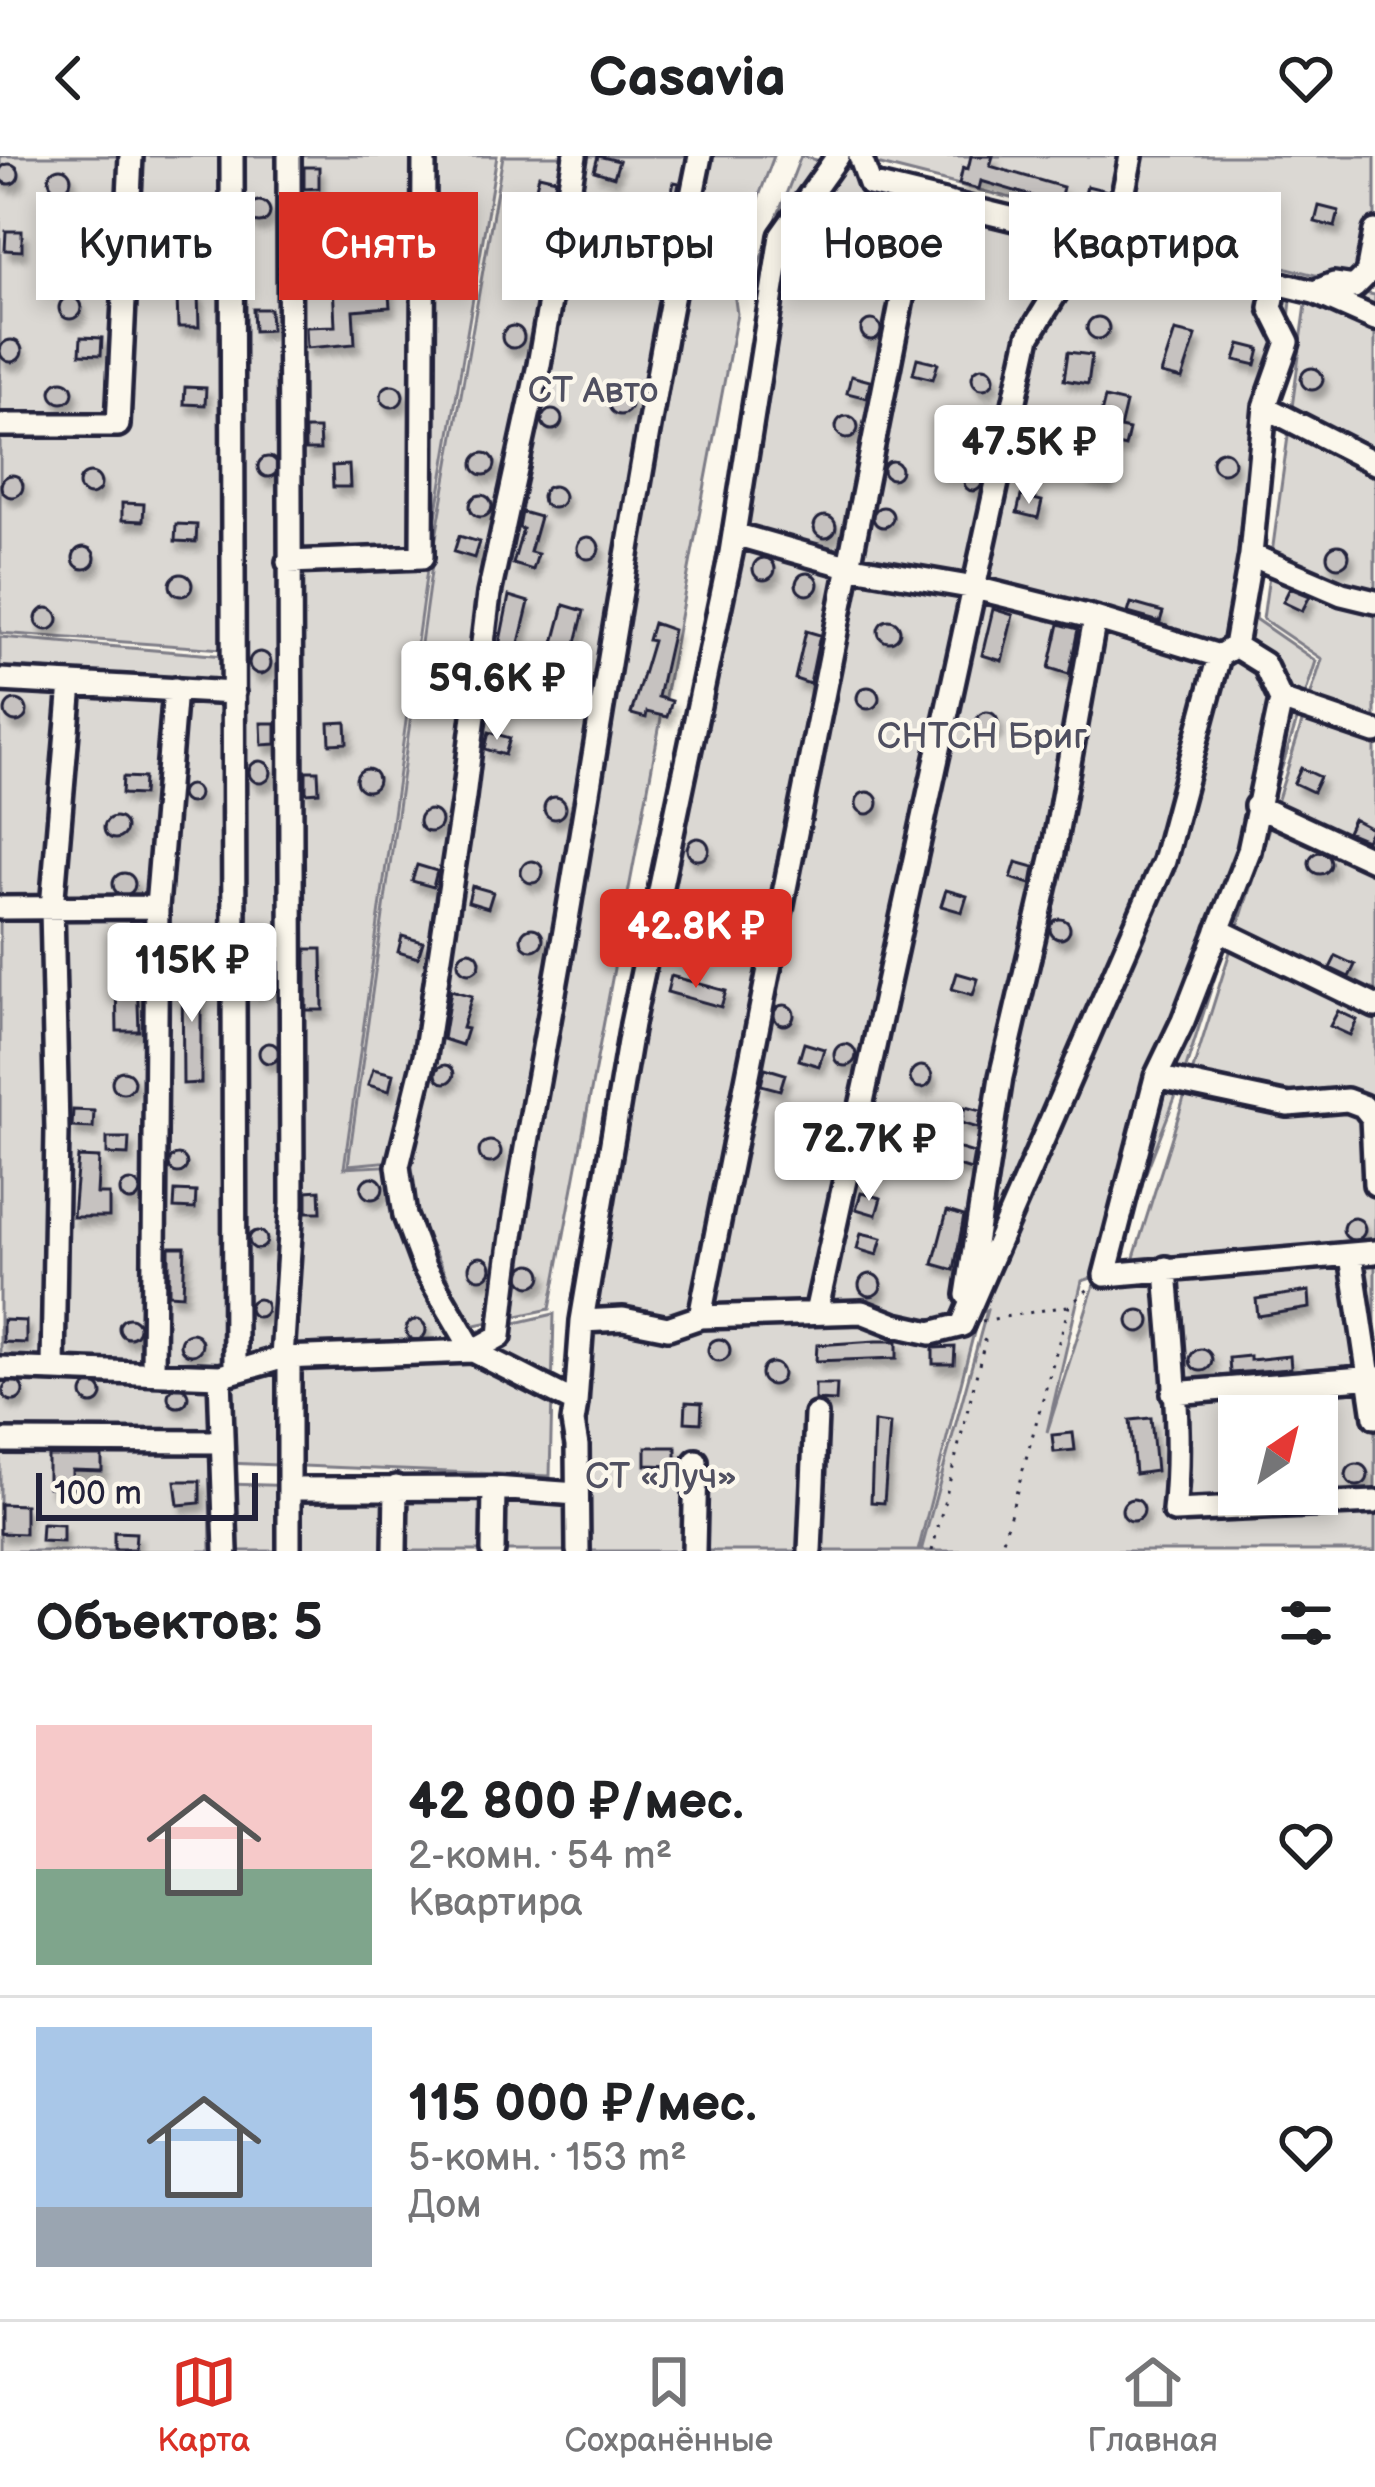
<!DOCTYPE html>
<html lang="ru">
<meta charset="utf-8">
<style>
body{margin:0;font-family:"Balsamiq Sans",sans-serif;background:#f6f6f6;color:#202124;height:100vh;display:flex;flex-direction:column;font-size:45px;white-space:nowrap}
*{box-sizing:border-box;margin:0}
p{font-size:39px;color:#757577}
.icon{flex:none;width:66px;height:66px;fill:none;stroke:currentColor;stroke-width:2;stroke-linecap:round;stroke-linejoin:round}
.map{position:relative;height:1395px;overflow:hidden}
.sheet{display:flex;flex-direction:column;background:#fff;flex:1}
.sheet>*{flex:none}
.banner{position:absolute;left:36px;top:36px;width:1305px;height:108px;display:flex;gap:24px}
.needle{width:78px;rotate:35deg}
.fabs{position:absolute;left:1218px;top:1239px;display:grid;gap:24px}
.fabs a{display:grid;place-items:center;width:120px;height:120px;border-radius:0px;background:#fff;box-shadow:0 6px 18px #0003;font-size:60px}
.scale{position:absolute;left:36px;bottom:30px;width:222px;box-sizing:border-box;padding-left:12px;border:6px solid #22223b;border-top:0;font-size:33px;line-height:42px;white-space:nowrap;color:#22223b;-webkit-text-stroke:9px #fbf7ec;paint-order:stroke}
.price{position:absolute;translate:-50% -102px;padding:0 27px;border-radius:12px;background:#fff;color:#222;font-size:39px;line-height:78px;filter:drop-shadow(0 3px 6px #0008)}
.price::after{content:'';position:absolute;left:50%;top:72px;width:36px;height:27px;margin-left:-18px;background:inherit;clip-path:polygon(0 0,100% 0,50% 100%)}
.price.active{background:#d93025;color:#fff}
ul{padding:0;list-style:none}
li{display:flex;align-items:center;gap:36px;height:300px;padding:0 36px}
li+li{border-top:3px solid #e0e0e0}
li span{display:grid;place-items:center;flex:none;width:336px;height:240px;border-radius:0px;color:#555}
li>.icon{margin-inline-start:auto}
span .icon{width:144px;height:144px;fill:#fffc;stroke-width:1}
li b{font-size:51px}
h2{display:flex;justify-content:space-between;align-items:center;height:144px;padding:0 36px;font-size:51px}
.pill{padding:0 42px;border-radius:0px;background:#fff;box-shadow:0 6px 18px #0003;font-size:42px;line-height:108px}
.pill.active{background:#d93025;color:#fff}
header{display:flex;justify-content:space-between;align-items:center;height:156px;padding:0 36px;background:#fff;font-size:54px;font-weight:700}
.tab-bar{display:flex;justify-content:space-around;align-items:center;height:168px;border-top:3px solid #e0e0e0;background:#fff;font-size:33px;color:#757577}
.tab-bar a{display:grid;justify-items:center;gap:6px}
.tab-bar .active{color:#d93025}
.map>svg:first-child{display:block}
.green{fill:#dbd8d3;stroke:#7e7d87;stroke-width:3;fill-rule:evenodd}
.building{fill:#c6c2c0;stroke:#22223b;stroke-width:3;filter:url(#shadow)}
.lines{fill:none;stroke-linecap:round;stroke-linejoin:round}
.minor-casing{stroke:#22223b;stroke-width:30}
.path{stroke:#22223b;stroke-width:3;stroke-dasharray:3 9;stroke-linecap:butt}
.minor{stroke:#fbf7ec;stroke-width:21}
.labels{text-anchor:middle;stroke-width:9;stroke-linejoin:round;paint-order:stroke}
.park-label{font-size:36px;fill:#505061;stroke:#fbf7ec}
</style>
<header><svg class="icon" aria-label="back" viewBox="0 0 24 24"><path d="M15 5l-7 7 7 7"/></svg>Casavia<svg class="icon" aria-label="heart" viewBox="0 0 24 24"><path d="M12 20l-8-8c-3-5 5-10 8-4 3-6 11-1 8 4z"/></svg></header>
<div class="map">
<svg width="1375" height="1395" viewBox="0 0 1375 1395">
<defs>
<filter id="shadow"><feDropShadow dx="4.5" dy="8" stdDeviation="3" flood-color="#0004"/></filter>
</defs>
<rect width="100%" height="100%" fill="#fbf7ec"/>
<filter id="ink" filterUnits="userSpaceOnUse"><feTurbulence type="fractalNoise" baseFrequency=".00833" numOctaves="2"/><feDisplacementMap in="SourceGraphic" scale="24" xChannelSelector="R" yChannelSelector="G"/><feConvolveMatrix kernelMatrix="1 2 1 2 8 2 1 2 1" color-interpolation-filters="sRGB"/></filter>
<g filter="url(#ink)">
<path class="green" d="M0 0H219L222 493 0 477Z
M231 0H497L427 414 344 1012 400 1009 411 1056 472 1177 554 1158 550 1320 228 1307Z
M503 0H774L731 115 737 158 550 1153 471 1170 413 1054 402 1004 348 1009 435 387Z
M801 0 1293 127 1255 463 1316 505 1183 921 1107 1117 1082 1125 1047 1276 1094 1129 1375 1101V1395H921L987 1154 979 1157 918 1395H582L576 1154 761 161 754 120ZM1239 1260H1317V1338H1239Z
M845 0H1375V132L1327 122Z
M1309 127 1375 139V1090L1131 1111 1322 503 1263 463Z
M0 481 224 500 221 1207 0 1204Z
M0 1224 208 1229 211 1395H0Z
M228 1328 580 1338 577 1395H226Z"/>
<path class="building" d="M598 0 619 5 614 21 594 15Z
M971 0H993L990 10 1063 31 1059 48 981 25 979 33 959 28 963 11 968 13Z
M-1 18a10 10 0 1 1 20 0a10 10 0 1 1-20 0Z
M304 11H319V32L304 33Z
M49 23a11 11 0 1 1 22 0a11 11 0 1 1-22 0Z
M539 19 556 23 553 40 535 35Z
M674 26 679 27 669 80 643 73 648 55 667 60Z
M1087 30 1108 35 1104 51 1083 46Z
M1165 56a11 11 0 1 1 22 0a11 11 0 1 1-22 0Z
M248 56a11 11 0 1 1 22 0a11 11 0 1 1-22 0Z
M1319 50 1339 55 1335 71 1315 66Z
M91 54 112 55 111 72 90 70Z
M6 75H22V95L5 94Z
M381 90a11 11 0 1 1 22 0a11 11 0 1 1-22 0Z
M176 84H195L196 105 176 106Z
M53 108H66L67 131H54Z
M350 126V130L388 127 390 151 353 154 355 188 307 192 306 171 335 170 333 127Z
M198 137 199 171H178L177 138Z
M59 152a11 11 0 1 1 22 0a11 11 0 1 1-22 0Z
M253 153H270L271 174 254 175Z
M1087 172a11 11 0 1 1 22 0a11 11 0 1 1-22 0Z
M861 174a10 10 0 1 1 20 0a10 10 0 1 1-20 0Z
M502 181a11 11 0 1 1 22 0a11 11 0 1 1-22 0Z
M1175 175 1196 180 1182 223 1161 218Z
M81 181 102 182 101 199 80 198Z
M0 195a11 11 0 1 1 22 0a11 11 0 1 1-22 0Z
M1240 188 1260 193 1256 209 1235 204Z
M1068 196 1092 199 1088 228 1064 224Z
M917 202 938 207 933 223 913 218Z
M972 222a11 11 0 1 1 22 0a11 11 0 1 1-22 0Z
M1301 223a11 11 0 1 1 22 0a11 11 0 1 1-22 0Z
M851 220 870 225 867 242 847 237Z
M51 236a11 11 0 1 1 22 0a11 11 0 1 1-22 0Z
M381 240a11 11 0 1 1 22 0a11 11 0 1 1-22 0Z
M185 231 206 232 205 249 184 248Z
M609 248a11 11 0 1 1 22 0a11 11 0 1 1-22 0Z
M1105 242 1126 247 1120 272 1129 274 1125 291 1105 286 1111 261 1101 258Z
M542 264a10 10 0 1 1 20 0a10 10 0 1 1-20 0Z
M836 271a11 11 0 1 1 22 0a11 11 0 1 1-22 0Z
M305 273H319L320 294H305Z
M1212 306a11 11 0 1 1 22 0a11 11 0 1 1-22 0Z
M473 308a11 11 0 1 1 22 0a11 11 0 1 1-22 0Z
M258 311a10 10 0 1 1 20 0a10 10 0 1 1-20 0Z
M883 314a9 9 0 1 1 18 0a9 9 0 1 1-18 0Z
M1091 305 1112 310 1108 327 1087 322Z
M349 309 350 331H333L332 310Z
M964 326a9 9 0 1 1 18 0a9 9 0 1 1-18 0Z
M79 328a11 11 0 1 1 22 0a11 11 0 1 1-22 0Z
M1 330a11 11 0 1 1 22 0a11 11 0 1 1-22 0Z
M542 341a11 11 0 1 1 22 0a11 11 0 1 1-22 0Z
M470 350a11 11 0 1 1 22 0a11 11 0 1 1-22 0Z
M1021 340 1042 345 1038 362 1017 357Z
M122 347 144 348 143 365 122 364Z
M873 361a10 10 0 1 1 20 0a10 10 0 1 1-20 0Z
M522 356 540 361 530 396 538 398 533 414 513 408 523 373 519 372Z
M814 371a11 11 0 1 1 22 0a11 11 0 1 1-22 0Z
M176 368 197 369 196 386 175 385Z
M459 380 479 386 474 402 454 396Z
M577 392a11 11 0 1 1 22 0a11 11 0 1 1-22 0Z
M1327 400a11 11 0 1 1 22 0a11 11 0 1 1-22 0Z
M73 402a11 11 0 1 1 22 0a11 11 0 1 1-22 0Z
M753 413a11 11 0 1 1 22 0a11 11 0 1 1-22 0Z
M796 428a11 11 0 1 1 22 0a11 11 0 1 1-22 0Z
M170 429a11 11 0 1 1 22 0a11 11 0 1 1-22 0Z
M1290 432 1310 440 1302 455 1283 446Z
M509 440 529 446 512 515 495 510Z
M1131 447 1163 456 1160 466 1128 457Z
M564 449 584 455 563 538 542 532Z
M36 463a11 11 0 1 1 22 0a11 11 0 1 1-22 0Z
M993 453 1013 459 1002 505 982 499Z
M878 475a11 11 0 1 1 22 0a11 11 0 1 1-22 0Z
M653 467 673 474 658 541 672 545 667 561 647 556 646 562 631 558 653 485 648 484Z
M1059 468 1078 473 1069 518 1049 512Z
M806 475 820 479 810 528 795 523Z
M249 507a11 11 0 1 1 22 0a11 11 0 1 1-22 0Z
M857 542a11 11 0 1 1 22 0a11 11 0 1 1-22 0Z
M5 555a11 11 0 1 1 22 0a11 11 0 1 1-22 0Z
M976 567a11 11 0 1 1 22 0a11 11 0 1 1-22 0Z
M346 566 347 587 330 588 329 567Z
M261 567H276V588L262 589Z
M489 576 510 582 505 599 485 593Z
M249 616a11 11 0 1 1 22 0a11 11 0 1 1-22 0Z
M1301 612 1320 621 1313 636 1294 627Z
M356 624a11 11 0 1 1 22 0a11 11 0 1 1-22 0Z
M306 615H318L319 636 306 637Z
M123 621 144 622 143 639 122 638Z
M181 638a9 9 0 1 1 18 0a9 9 0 1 1-18 0Z
M856 647a11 11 0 1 1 22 0a11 11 0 1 1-22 0Z
M544 652a11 11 0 1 1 22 0a11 11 0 1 1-22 0Z
M419 665a11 11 0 1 1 22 0a11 11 0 1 1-22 0Z
M104 672a11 11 0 1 1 22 0a11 11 0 1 1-22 0Z
M1353 663 1372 673 1366 684 1347 676Z
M687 693a11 11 0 1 1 22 0a11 11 0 1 1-22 0Z
M1309 707a11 11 0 1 1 22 0a11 11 0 1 1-22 0Z
M521 716a11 11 0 1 1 22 0a11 11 0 1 1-22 0Z
M1016 706 1034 711 1031 728 1011 722Z
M417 709 437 715 433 731 412 725Z
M113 728a11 11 0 1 1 22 0a11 11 0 1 1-22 0Z
M472 730 493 736 488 752 468 746Z
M946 734 967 740 962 756 941 750Z
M1050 773a10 10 0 1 1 20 0a10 10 0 1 1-20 0Z
M521 783a11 11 0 1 1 22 0a11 11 0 1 1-22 0Z
M276 777V799H261L260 778Z
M402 780 423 786 418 802 398 796Z
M306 793H322L323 854H306Z
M458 806a11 11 0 1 1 22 0a11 11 0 1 1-22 0Z
M1336 800 1355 809 1349 821 1330 812Z
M201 812V927L183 928 182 813Z
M270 812 271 833 254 834 253 813Z
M957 817 978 823 973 839 952 833Z
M671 820 726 835 721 851 667 836Z
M116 821 137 822 139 875H117Z
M451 834 472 840 462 872 467 873 462 889 443 883Z
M774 859a10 10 0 1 1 20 0a10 10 0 1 1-20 0Z
M1338 855 1357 864 1350 879 1330 870Z
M259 897a10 10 0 1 1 20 0a10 10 0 1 1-20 0Z
M804 887 824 893 819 910 799 904Z
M834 899a11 11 0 1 1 22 0a11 11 0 1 1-22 0Z
M436 918a9 9 0 1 1 18 0a9 9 0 1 1-18 0Z
M910 921a11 11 0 1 1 22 0a11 11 0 1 1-22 0Z
M765 912 785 918 780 934 761 929Z
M373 913 393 918 389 935 368 929Z
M112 926a11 11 0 1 1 22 0a11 11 0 1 1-22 0Z
M965 951 981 955 978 972 961 967Z
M73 954 94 955 93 972 72 971Z
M107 982H129L128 999 107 998Z
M479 996a11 11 0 1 1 22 0a11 11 0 1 1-22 0Z
M957 992 974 997 971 1014 952 1008Z
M169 1008a9 9 0 1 1 18 0a9 9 0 1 1-18 0Z
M78 1001 99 1002 97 1038H109V1061H73Z
M361 1032a11 11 0 1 1 22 0a11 11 0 1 1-22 0Z
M120 1035a10 10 0 1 1 20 0a10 10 0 1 1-20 0Z
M320 1034 321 1056H307V1035Z
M175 1035 196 1036 195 1053 174 1052Z
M861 1037 881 1042 876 1059 856 1053Z
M947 1055 964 1060 954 1114 933 1108Z
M1343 1073a11 11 0 1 1 22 0a11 11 0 1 1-22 0Z
M249 1084a9 9 0 1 1 18 0a9 9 0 1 1-18 0Z
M861 1077 882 1082 877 1099 857 1093Z
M169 1091H185L183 1139 169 1138Z
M469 1112a11 11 0 1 1 22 0a11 11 0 1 1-22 0Z
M520 1119a11 11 0 1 1 22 0a11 11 0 1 1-22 0Z
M859 1129a11 11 0 1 1 22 0a11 11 0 1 1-22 0Z
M1309 1135 1310 1152 1258 1160 1256 1143Z
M249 1152a9 9 0 1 1 18 0a9 9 0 1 1-18 0Z
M1128 1165a11 11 0 1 1 22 0a11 11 0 1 1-22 0Z
M119 1172a10 10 0 1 1 20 0a10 10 0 1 1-20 0Z
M3 1164 26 1165V1187L3 1186Z
M406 1174a10 10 0 1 1 20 0a10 10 0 1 1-20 0Z
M180 1188a11 11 0 1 1 22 0a11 11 0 1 1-22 0Z
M708 1194a11 11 0 1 1 22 0a11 11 0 1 1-22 0Z
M876 1185H897V1202L816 1205 817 1189Z
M955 1191 954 1208H933V1192Z
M1190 1204a11 11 0 1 1 22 0a11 11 0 1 1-22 0Z
M1250 1200V1204L1290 1200 1291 1213 1230 1217 1229 1202Z
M761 1218a11 11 0 1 1 22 0a11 11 0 1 1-22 0Z
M3 1235a10 10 0 1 1 20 0a10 10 0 1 1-20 0Z
M82 1238a10 10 0 1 1 20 0a10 10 0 1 1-20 0Z
M815 1228H837L836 1245 815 1244Z
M168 1241a10 10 0 1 1 20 0a10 10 0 1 1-20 0Z
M1288 1250a11 11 0 1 1 22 0a11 11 0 1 1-22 0Z
M686 1246 702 1247 701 1267 685 1266Z
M1246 1246 1248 1260 1227 1264 1225 1248Z
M1151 1262 1156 1315 1135 1318 1130 1264Z
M874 1266 890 1268 884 1347 871 1346Z
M1073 1277 1075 1294 1054 1296 1052 1279Z
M646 1291H676V1310L646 1309Z
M48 1300H102V1315L72 1314V1331H48Z
M1346 1319a11 11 0 1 1 22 0a11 11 0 1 1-22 0Z
M175 1325H200V1347L178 1349Z
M1122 1354a11 11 0 1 1 22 0a11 11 0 1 1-22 0Z
M0 1348 25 1349V1378L0 1377Z
M42 1368 63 1369V1386L41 1385Z
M114 1376 136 1377 135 1393H114Z"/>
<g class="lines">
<g class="minor-casing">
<path id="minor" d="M232 0 235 1215
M575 0 539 209 489 438 464 641 425 900 398 1010 405 1060 424 1111 473 1195 500 1180C514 1030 548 882 572 733 613 488 650 243 700 0
M860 0 870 28 1314 136 1375 163
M1113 89 1131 0
M1314 136 1334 128 1354 131 1367 118 1375 75
M1265 251 1375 307
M0 269H118L131 0
M734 378 847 410 975 432 1095 462 1219 500
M1251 399 1342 438 1375 446
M288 406 422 401 424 0
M1235 490 1264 508 1281 544 1249 695 1183 865 1156 921 1105 1119 1375 1096
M0 524 234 537
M1281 544 1375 576
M1256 650 1375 705
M157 751 175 533
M0 752 157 751 153 1215
M1218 774 1375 850
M1156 921 1288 949 1347 944 1363 950 1372 961 1375 1028
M1351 1100 1375 1261
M1166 1112C1171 1190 1183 1278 1174 1355L1375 1346
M967 1139 1001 921 1052 702 1095 462
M816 1157 1029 180 1091 80
M700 1161 922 42
M582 1165 632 868 731 397 781 80 838 0
M962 1169 1164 705 1219 500 1235 490 1251 399 1265 251 1288 186 1271 152 1276 127
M282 1202 292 1048 289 0
M289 1204V1395
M0 1212 220 1220 282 1202 473 1195 576 1247 582 1165 623 1163 668 1172 700 1161 862 1156 895 1169 931 1177 962 1169
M53 1212 57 974 52 752 71 528
M220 1220 226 1395
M1173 1237 1375 1221
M576 1247 573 1266 577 1290 578 1395
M0 1285 220 1286
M291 1333 494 1332 577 1338
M395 1395 396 1331
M493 1395 494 1332
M694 1395 696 1305
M810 1395 816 1259"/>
</g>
<path class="path" d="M982 1165 1067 1150
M932 1395 985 1185 978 1180
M1000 1395 1069 1150 1093 1129"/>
<use href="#minor" class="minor"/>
</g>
</g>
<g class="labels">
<g class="park-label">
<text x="593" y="246">СТ Авто</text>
<text x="982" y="592">СНТСН Бриг</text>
<text x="661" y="1332">СТ «Луч»</text>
</g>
</g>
</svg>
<div class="fabs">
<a><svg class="needle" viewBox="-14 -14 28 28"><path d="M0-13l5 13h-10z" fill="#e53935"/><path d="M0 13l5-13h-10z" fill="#757577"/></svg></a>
</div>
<div class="scale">100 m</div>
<b class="price" style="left:1029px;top:351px">47.5K ₽</b>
<b class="price" style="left:497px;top:587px">59.6K ₽</b>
<b class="price active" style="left:696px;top:835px">42.8K ₽</b>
<b class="price" style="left:192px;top:869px">115K ₽</b>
<b class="price" style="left:869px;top:1048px">72.7K ₽</b>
<div class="banner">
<a class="pill">Купить</a>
<a class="pill active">Снять</a>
<a class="pill">Фильтры</a>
<a class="pill">Новое</a>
<a class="pill">Квартира</a>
</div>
</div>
<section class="sheet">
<h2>Объектов: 5<svg class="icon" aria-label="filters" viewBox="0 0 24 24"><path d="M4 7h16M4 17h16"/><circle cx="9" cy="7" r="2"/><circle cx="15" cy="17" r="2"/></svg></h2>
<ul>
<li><span style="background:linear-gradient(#f6c9c9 60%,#7fa58c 0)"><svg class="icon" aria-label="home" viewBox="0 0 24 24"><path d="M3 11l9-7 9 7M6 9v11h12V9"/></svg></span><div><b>42 800 ₽/мес.</b><p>2-комн. · 54 m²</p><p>Квартира</p></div><svg class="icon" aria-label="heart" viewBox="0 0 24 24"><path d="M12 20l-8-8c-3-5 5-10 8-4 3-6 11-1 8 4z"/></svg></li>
<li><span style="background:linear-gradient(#a9c7e8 75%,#9aa5b1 0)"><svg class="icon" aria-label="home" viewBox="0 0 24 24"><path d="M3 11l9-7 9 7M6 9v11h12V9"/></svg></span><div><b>115 000 ₽/мес.</b><p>5-комн. · 153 m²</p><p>Дом</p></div><svg class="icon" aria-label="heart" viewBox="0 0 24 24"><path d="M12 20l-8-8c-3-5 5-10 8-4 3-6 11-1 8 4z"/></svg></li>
</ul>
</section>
<nav class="tab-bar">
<a class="active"><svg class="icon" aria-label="map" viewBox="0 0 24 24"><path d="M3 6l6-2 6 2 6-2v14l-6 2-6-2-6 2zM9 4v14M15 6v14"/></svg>Карта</a>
<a><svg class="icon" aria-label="saved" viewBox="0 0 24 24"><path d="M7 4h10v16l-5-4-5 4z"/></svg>Сохранённые</a>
<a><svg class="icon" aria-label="home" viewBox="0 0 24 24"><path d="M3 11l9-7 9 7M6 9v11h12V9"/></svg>Главная</a>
</nav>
